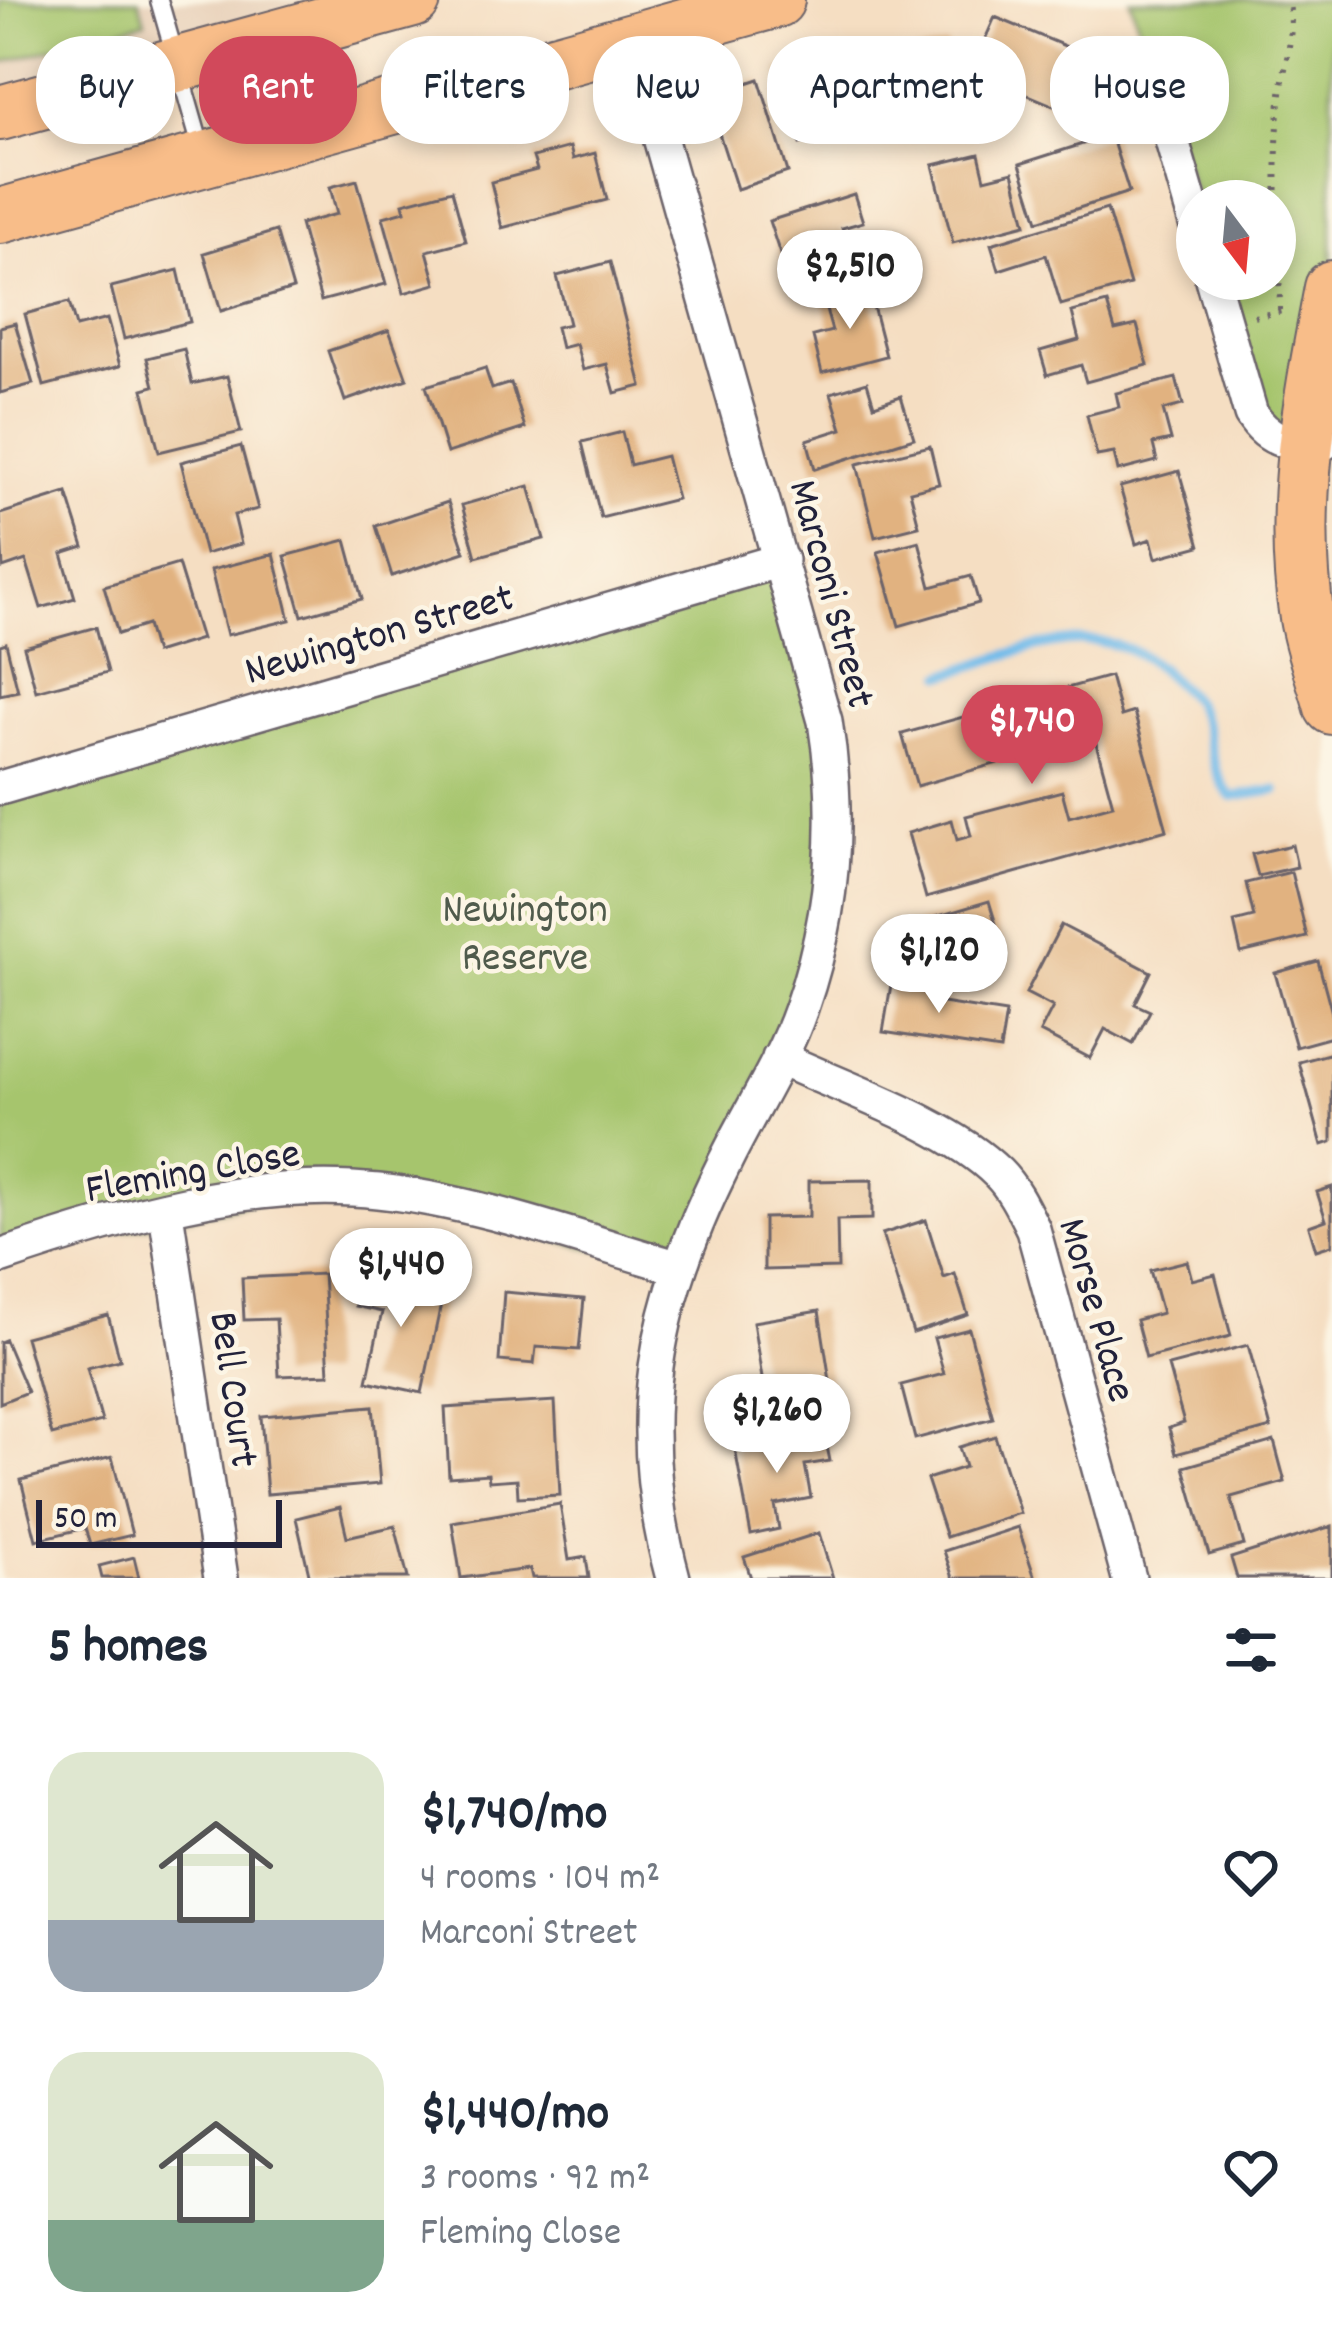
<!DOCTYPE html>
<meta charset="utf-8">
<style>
body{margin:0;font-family:Dekko,sans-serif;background:#f6f6f7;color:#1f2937;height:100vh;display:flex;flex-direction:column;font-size:45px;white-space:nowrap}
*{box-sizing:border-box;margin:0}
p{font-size:39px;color:#747a83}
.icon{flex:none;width:66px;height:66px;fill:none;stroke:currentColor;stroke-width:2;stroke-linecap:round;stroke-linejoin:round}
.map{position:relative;height:1578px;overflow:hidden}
.panel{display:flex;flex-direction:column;background:#fff;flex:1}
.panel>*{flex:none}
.banner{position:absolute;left:36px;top:36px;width:1260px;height:108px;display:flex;gap:24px}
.needle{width:78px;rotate:164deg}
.controls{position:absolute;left:1176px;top:180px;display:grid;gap:24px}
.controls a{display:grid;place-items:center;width:120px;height:120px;border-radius:50%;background:#fff;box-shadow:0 6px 18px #0003;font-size:60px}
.scale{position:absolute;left:36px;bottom:30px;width:246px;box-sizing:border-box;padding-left:12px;border:6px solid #22223b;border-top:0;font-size:33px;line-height:42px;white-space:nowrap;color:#22223b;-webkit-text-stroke:9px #fcf5e5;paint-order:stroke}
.price{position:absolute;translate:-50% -102px;padding:0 27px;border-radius:42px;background:#fff;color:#222;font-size:39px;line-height:78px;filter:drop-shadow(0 3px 6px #0008)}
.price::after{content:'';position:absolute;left:50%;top:72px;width:36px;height:27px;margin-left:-18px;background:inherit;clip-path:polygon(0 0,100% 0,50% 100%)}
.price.on{background:#d1495b;color:#fff}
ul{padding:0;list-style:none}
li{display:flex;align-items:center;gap:36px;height:300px;padding:0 48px}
li span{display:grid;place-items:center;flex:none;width:336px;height:240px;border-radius:36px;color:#555}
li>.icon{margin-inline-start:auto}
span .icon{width:144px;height:144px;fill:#fffc;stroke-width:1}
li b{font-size:51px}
h2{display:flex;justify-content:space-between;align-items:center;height:144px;padding:0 48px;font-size:51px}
.pill{padding:0 42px;border-radius:48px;background:#fff;box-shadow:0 6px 18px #0003;font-size:42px;line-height:108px}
.pill.on{background:#d1495b;color:#fff}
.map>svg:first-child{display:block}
.built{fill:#e7cfb7}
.green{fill:#a6c56d;stroke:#647454;stroke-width:3}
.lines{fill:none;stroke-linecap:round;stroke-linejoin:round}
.stream{stroke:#72bbea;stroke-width:10}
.building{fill:#e1b280}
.service-casing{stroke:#6c646a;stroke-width:21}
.minor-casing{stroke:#6c646a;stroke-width:38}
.primary-casing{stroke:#6c646a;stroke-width:58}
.path{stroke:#6c646a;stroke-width:6;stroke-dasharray:3 9;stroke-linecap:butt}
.service{stroke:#fff;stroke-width:16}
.minor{stroke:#fff;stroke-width:33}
.primary{stroke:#f8bd89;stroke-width:54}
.labels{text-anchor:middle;stroke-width:9;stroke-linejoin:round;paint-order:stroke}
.street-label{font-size:42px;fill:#22223b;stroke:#fcf5e5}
.park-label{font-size:42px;fill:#505b4c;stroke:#fcf5e5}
</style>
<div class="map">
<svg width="1332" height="1578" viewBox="0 0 1332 1578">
<rect width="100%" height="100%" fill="#fcf5e5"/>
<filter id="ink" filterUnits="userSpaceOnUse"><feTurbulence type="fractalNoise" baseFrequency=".00833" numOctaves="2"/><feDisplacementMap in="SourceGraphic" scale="24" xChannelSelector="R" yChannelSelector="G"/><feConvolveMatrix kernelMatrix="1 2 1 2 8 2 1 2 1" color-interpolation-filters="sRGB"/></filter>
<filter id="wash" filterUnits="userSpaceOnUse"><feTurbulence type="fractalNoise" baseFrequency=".004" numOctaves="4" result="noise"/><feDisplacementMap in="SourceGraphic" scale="48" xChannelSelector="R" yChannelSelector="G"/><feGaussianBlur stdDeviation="2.7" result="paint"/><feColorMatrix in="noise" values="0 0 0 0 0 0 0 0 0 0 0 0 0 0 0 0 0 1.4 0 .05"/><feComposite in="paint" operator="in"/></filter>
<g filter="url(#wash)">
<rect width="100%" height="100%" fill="#f5dec2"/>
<path class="built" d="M0 0H413L0 113Z"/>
<path class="green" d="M0 0H139L145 22 0 63Z
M1130 0H1332V288L1277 441 1212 279H1275V201H1197Z
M781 560 825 721 826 913 680 1268 321 1189 0 1257V788Z"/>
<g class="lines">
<path class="stream" d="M944 675C1020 652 1104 610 1169 677 1177 685 1189 694 1195 703 1213 734 1207 769 1232 797L1276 790"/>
</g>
<g id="blocks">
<path class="building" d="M995 17 1094 58 1071 113 971 71Z
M947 44 956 79 923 87 929 110 870 126 855 67Z
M818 58 841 132 800 144 778 70Z
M759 79 788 172 737 189 707 96Z
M1111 135 1129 192 1038 221 1020 164Z
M570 147 573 159 595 153 607 200 502 228 491 182 537 170 533 157Z
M979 154 985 179 1013 172 1026 224 953 243 933 165Z
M357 180 386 284 321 301 300 224 337 214 330 187Z
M452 190 466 241 427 251 436 284 404 293 383 217 405 211 403 203Z
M854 194 863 222 842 228 855 269 809 283 800 254 782 260 769 221Z
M1107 209 1130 285 1061 305 1046 255 999 270 991 244Z
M276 231 293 289 221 311 204 253Z
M610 262 642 386 615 393 607 364 583 370 576 344 561 348 556 327 569 324 557 276Z
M178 270 190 322 124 339 111 287Z
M868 287 886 356 822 373 813 336 832 331 823 299Z
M69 302 76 327 107 319 120 366 44 386 25 314Z
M1107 303 1115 330 1137 325 1148 365 1086 382 1081 365 1047 375 1040 351 1079 340 1072 312Z
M15 323 33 384 0 393V327Z
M389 330 407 379 345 401 328 351Z
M184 349 192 384 227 376 241 432 159 452 143 389 154 386 147 358Z
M485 368 492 389 511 383 525 428 447 453 426 386Z
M1176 378 1183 405 1163 410 1171 440 1153 444 1157 461 1118 471 1114 453 1097 456 1087 415 1119 407 1116 393Z
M867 382 874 405 901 396 914 438 815 469 807 440 842 429 831 393Z
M622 432 630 465 666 456 677 499 601 518 582 442Z
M241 446 258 509 234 515 241 544 205 554 181 462Z
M930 446 939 484 910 491 919 526 875 537 857 464Z
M1179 471 1200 546 1156 558 1151 539 1136 544 1120 487Z
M529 486 544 539 476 557 462 505Z
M67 493 84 547 62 554 75 598 41 608 26 560 3 568 0 514Z
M448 502 465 552 392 576 376 526Z
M346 540 362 599 302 616 285 556Z
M919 541 931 587 971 576 979 603 899 626 878 552Z
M274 554 290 620 227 635 211 570Z
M178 564 201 639 155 653 147 625 118 634 104 586Z
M96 627 108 672 36 691 24 647Z
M6 643 18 691 0 695V645Z
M1110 676 1121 716 1134 712 1167 830 926 898 908 833 952 820 957 840 971 836 966 816 1062 791 1069 817 1113 805 1094 736 917 786 902 734Z
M1292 845 1297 867 1258 876 1252 854Z
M1291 872 1307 937 1241 953 1234 922 1254 917 1246 883Z
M989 901 1002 944 918 969 905 926Z
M1061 925 1151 972 1135 1004 1150 1011 1133 1044 1105 1029 1090 1058 1040 1032 1053 1007 1026 993Z
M1318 961 1332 1013V1037L1296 1047 1275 973Z
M893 973 939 979 936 1002 1006 1013 1000 1050 883 1032Z
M1332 1053V1142L1322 1145 1299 1062Z
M872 1180V1219L837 1220 838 1268 764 1270V1218L809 1217V1181Z
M1332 1187V1245L1316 1250 1309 1226 1326 1220 1317 1192Z
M926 1220 944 1278 955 1274 968 1315 913 1333 882 1234Z
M1187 1261 1192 1280 1215 1274 1231 1336 1146 1358 1136 1320 1162 1313 1150 1270Z
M362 1273 444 1290 422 1393 367 1381 382 1312 355 1306Z
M323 1274 329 1374 279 1376 276 1319 244 1320 242 1278Z
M504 1292 584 1299 579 1350 536 1347 534 1364 499 1361Z
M819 1311 831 1387 765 1397 753 1322Z
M108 1315 120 1360 87 1368 102 1422 52 1435 25 1337Z
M969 1329 993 1418 915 1439 901 1385 944 1374 934 1338Z
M5 1340 27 1392 0 1403V1342Z
M1248 1345 1271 1428 1176 1454 1169 1428 1184 1423 1168 1366Z
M555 1401 560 1495 518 1497 517 1479 489 1481 488 1474 449 1477 445 1408Z
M373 1406 380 1484 267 1494 261 1416Z
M824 1432 830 1461 805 1465 811 1498 775 1505 779 1529 751 1535 735 1449Z
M995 1436 1020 1513 946 1537 927 1479 965 1467 959 1447Z
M1274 1441 1285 1482 1231 1497 1244 1545 1209 1555 1184 1467Z
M112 1457 132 1535 90 1545 85 1528 36 1540 21 1480Z
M560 1504 569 1560 586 1557 589 1578H532L530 1569 461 1578 452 1522Z
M340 1507 347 1537 395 1526 408 1578H310L296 1518Z
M1332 1526V1578H1237L1231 1558Z
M1018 1527 1035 1578H953L944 1551Z
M819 1533 833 1578H751L744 1557Z
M134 1557 139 1578H102L99 1566Z"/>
</g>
</g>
<g filter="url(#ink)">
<use href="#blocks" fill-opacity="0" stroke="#6c646a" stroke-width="3"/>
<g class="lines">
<g class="service-casing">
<path id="service" d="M159 0 203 154"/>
</g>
<g class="minor-casing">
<path id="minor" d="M633 42 825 721C841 819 834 914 801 1008 782 1063 749 1112 724 1164 653 1306 631 1423 673 1578
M1162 106 1197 227
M1212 279 1251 414C1269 443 1292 445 1324 443
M0 788 781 560
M779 1058C844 1089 948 1123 998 1173 1014 1189 1023 1209 1033 1229L1129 1578
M166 1212 221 1578
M0 1257C116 1217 254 1177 378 1191 480 1202 582 1240 680 1268"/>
</g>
<g class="primary-casing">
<path id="primary" d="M0 113 413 0
M0 216 777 0
M1332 288C1311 399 1289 505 1307 618 1312 648 1324 678 1332 707"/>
</g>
<path class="path" d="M1280 310C1279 239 1272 164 1281 93 1285 60 1296 33 1288 0
M1254 317 1282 311"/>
<use href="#service" class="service"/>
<use href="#minor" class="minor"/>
<use href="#primary" class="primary"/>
</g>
</g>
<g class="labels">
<g class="street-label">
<text transform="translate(835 593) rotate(75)" y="15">Marconi Street</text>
<text transform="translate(378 631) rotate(-16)" y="15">Newington Street</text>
<text transform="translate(192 1168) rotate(-10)" y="15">Fleming Close</text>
<text transform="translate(1100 1309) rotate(74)" y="15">Morse Place</text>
<text transform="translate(237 1389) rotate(82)" y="15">Bell Court</text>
</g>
<g class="park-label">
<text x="525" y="921">Newington<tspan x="525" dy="48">Reserve</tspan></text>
</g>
</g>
</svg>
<div class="controls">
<a><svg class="needle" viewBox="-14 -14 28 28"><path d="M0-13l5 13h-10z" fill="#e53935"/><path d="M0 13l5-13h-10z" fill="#747a83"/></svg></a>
</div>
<div class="scale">50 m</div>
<b class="price" style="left:850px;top:332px">$2,510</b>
<b class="price on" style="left:1032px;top:787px">$1,740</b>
<b class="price" style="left:939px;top:1016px">$1,120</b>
<b class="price" style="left:401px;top:1330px">$1,440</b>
<b class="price" style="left:777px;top:1476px">$1,260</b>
<div class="banner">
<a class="pill">Buy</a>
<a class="pill on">Rent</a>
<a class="pill">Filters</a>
<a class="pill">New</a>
<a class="pill">Apartment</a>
<a class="pill">House</a>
</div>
</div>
<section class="panel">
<h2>5 homes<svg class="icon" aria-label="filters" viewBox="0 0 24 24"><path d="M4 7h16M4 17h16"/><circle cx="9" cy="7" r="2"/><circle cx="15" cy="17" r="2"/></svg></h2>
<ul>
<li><span style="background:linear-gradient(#dfe7d0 70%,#9aa5b1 0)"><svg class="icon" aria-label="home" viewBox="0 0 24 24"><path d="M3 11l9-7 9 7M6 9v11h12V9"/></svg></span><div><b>$1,740/mo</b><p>4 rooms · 104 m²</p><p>Marconi Street</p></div><svg class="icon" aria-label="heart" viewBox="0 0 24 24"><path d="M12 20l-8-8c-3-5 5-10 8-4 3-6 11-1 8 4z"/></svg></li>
<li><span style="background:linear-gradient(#dfe7d0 70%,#7fa58c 0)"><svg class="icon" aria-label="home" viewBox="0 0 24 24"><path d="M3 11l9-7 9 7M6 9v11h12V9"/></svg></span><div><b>$1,440/mo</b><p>3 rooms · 92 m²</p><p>Fleming Close</p></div><svg class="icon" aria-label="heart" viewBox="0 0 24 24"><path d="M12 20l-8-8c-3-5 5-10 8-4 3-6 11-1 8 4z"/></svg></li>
</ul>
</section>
